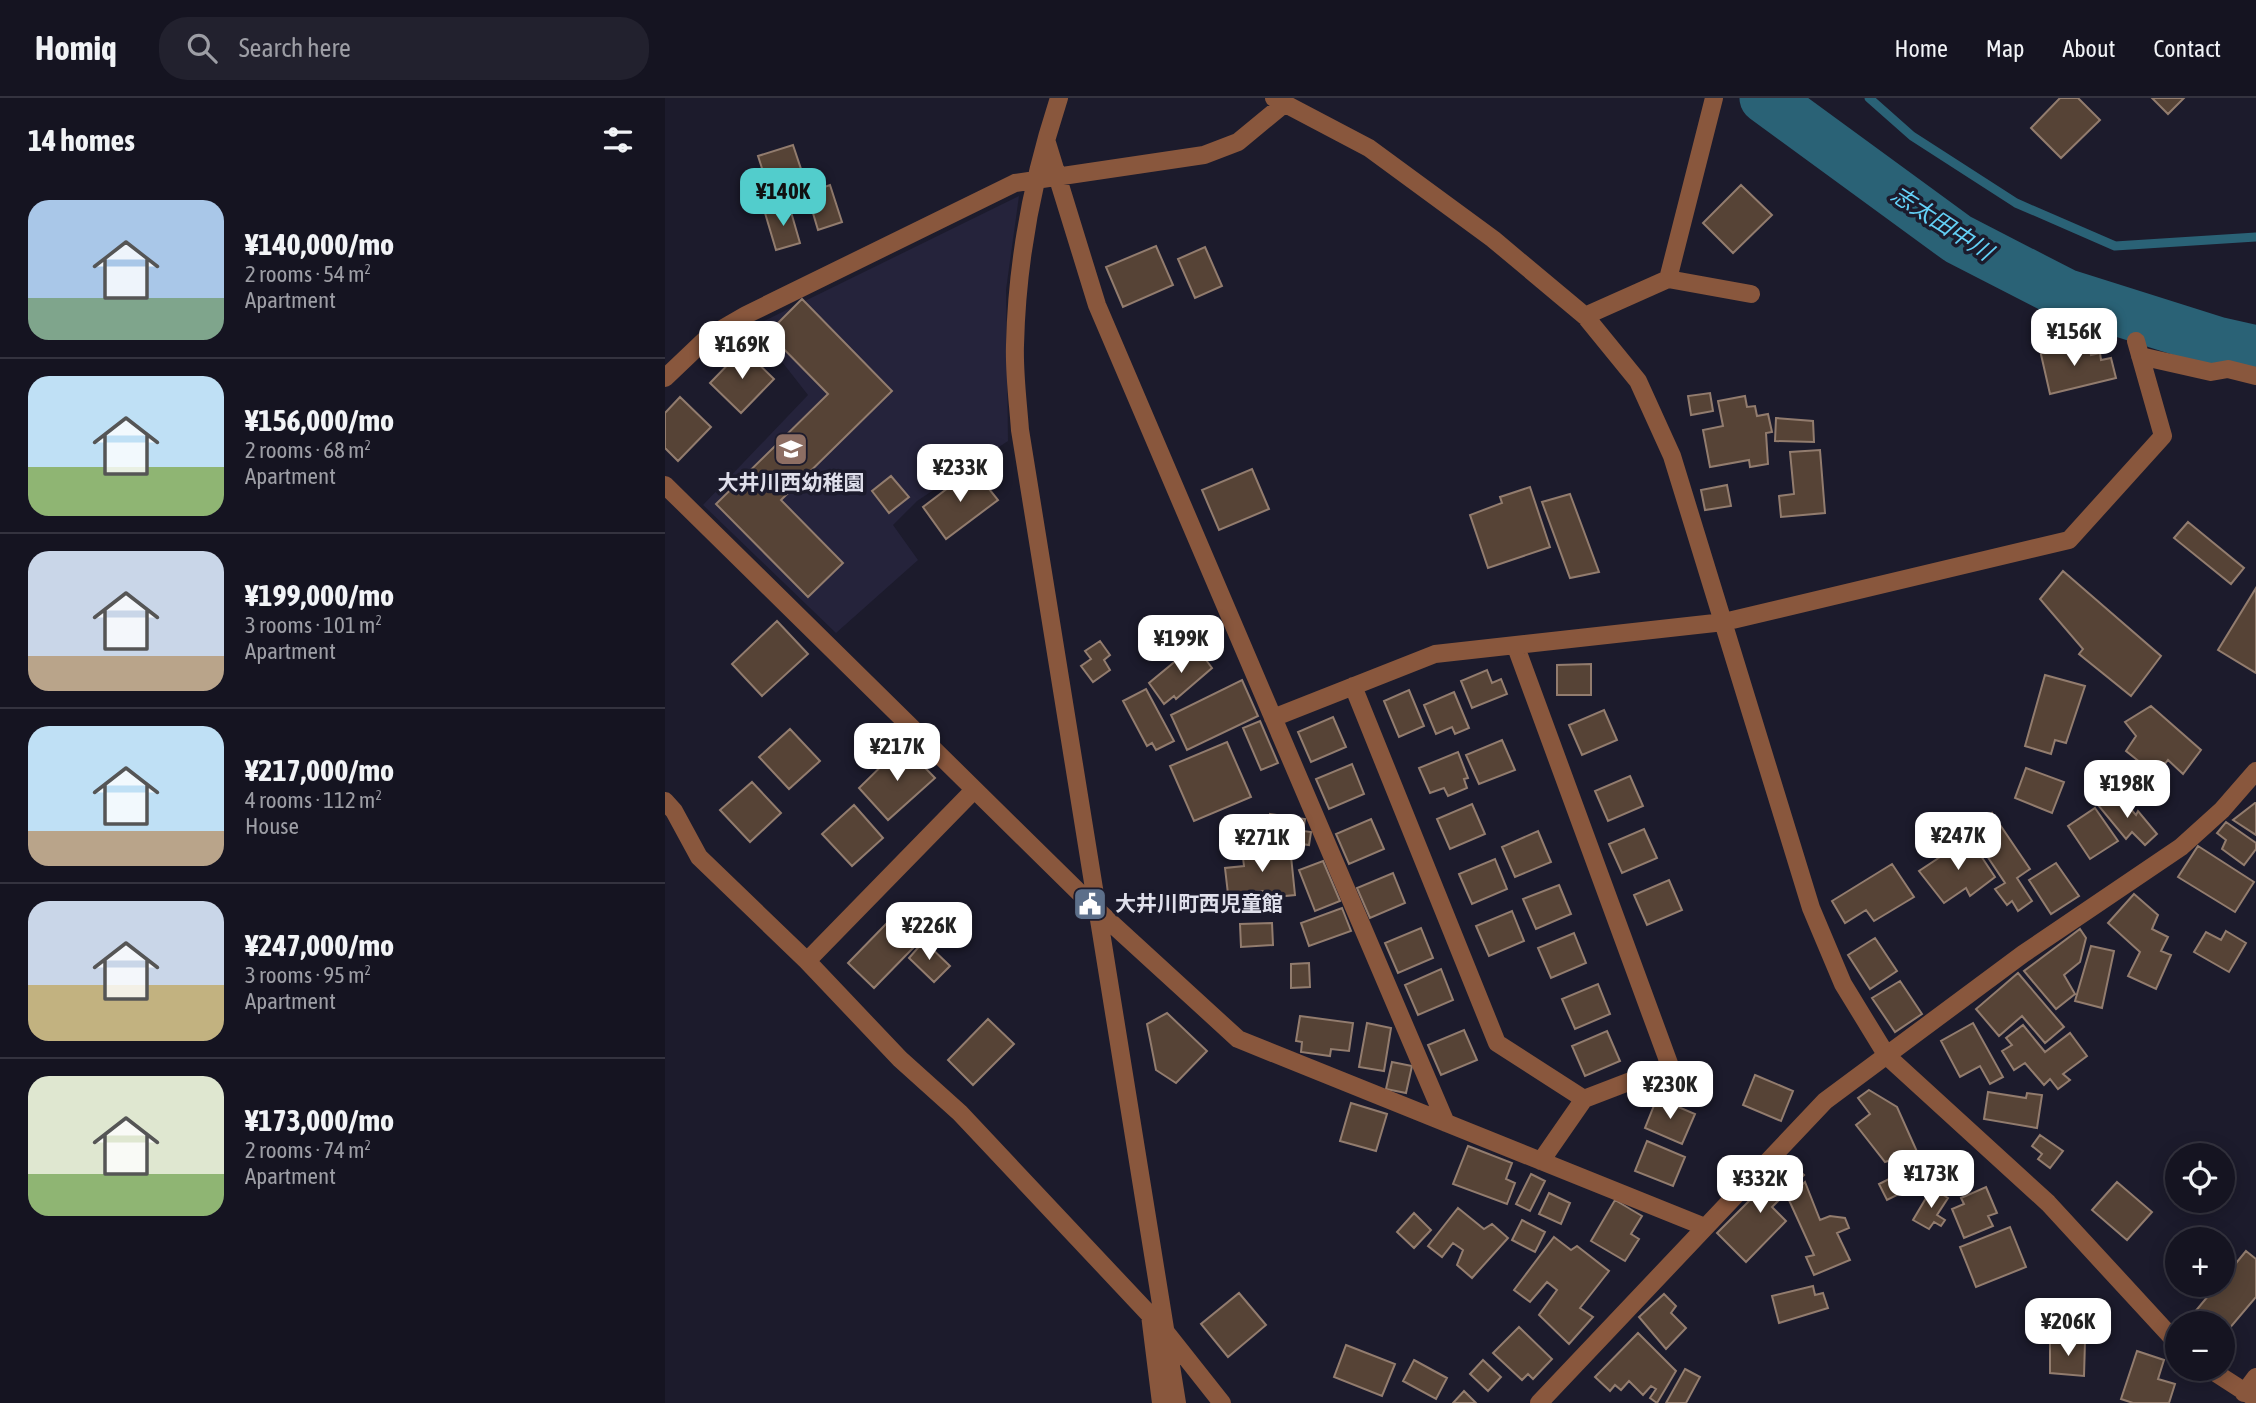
<!DOCTYPE html>
<meta charset="utf-8">
<style>
body{margin:0;font-family:"Asap Condensed","Noto Sans JP",sans-serif;background:#22212e;color:#f1f3f6;height:100vh;display:flex;flex-direction:column;font-size:26px;white-space:nowrap}
*{box-sizing:border-box;margin:0}
p{font-size:23px;color:#9d9ea5}
.icon{flex:none;width:38px;height:38px;fill:none;stroke:currentColor;stroke-width:2;stroke-linecap:round;stroke-linejoin:round}
.map{position:relative;flex:1;overflow:hidden}
.drawer{display:flex;flex-direction:column;background:#151421;width:665px}
.drawer>*{flex:none}
.tools{position:absolute;left:1500px;top:1045px;display:grid;gap:14px}
.tools a{display:grid;place-items:center;width:70px;height:70px;border-radius:50%;background:#151421;box-shadow:0 4px 18px #0003,0 0 0 2px #34333f;font-size:35px}
.price{position:absolute;translate:-50% -60px;padding:0 16px;border-radius:14px;background:#fff;color:#222;font-size:23px;line-height:46px;filter:drop-shadow(0 2px 4px #0008)}
.price::after{content:'';position:absolute;left:50%;top:42px;width:21px;height:16px;margin-left:-10px;background:inherit;clip-path:polygon(0 0,100% 0,50% 100%)}
.price.selected{background:#52cdcc;color:#111}
ul{padding:0;list-style:none}
li{display:flex;align-items:center;gap:21px;height:175px;padding:0 28px}
li+li{border-top:2px solid #34333f}
li span{display:grid;place-items:center;flex:none;width:196px;height:140px;border-radius:21px;color:#555}
li>.icon{margin-inline-start:auto}
span .icon{width:84px;height:84px;fill:#fffc;stroke-width:1}
li b{font-size:30px}
h2{display:flex;justify-content:space-between;align-items:center;height:84px;padding:0 28px;font-size:30px}
header{display:flex;align-items:center;gap:42px;box-sizing:border-box;height:98px;padding:0 35px;background:#151421;border-bottom:2px solid #34333f}
header strong{font-size:33px}
nav{display:flex;gap:38px;margin-inline-start:auto;font-size:24px}
.search{width:490px;height:63px;background:#22212e;display:flex;align-items:center;gap:18px;box-sizing:border-box;padding:0 24px;border-radius:28px;color:#9d9ea5;font-size:26px}
main{display:flex;flex:1;min-height:0}
.map>svg:first-child{display:block}
.built{fill:#25233b}
.lines{fill:none;stroke-linecap:round;stroke-linejoin:round}
.stream{stroke:#2a6276;stroke-width:9}
.river{stroke:#2a6276;stroke-width:51}
.building{fill:#564336;stroke:#927c6e;stroke-width:2}
.minor{stroke:#89573d;stroke-width:18}
.labels{text-anchor:middle;stroke-width:7;stroke-linejoin:round;paint-order:stroke}
.poi-label{font-size:21px;font-weight:bold;fill:#dfdfeb;stroke:#1c1b2c}
.water-label{font-size:23px;font-style:italic;fill:#63d0f6;stroke:#1c1b2c}
</style>
<header>
<strong>Homiq</strong>
<div class="search"><svg class="icon" aria-label="search" viewBox="0 0 24 24"><circle cx="10" cy="10" r="6"/><path d="M15 15l6 6"/></svg>Search here</div>
<nav><a>Home</a><a>Map</a><a>About</a><a>Contact</a></nav>
</header>
<main>
<section class="drawer">
<h2>14 homes<svg class="icon" aria-label="filters" viewBox="0 0 24 24"><path d="M4 7h16M4 17h16"/><circle cx="9" cy="7" r="2"/><circle cx="15" cy="17" r="2"/></svg></h2>
<ul>
<li><span style="background:linear-gradient(#a9c7e8 70%,#7fa58c 0)"><svg class="icon" aria-label="home" viewBox="0 0 24 24"><path d="M3 11l9-7 9 7M6 9v11h12V9"/></svg></span><div><b>¥140,000/mo</b><p>2 rooms · 54 m²</p><p>Apartment</p></div></li>
<li><span style="background:linear-gradient(#bfe0f5 65%,#8fb573 0)"><svg class="icon" aria-label="home" viewBox="0 0 24 24"><path d="M3 11l9-7 9 7M6 9v11h12V9"/></svg></span><div><b>¥156,000/mo</b><p>2 rooms · 68 m²</p><p>Apartment</p></div></li>
<li><span style="background:linear-gradient(#c9d6e8 75%,#b9a48a 0)"><svg class="icon" aria-label="home" viewBox="0 0 24 24"><path d="M3 11l9-7 9 7M6 9v11h12V9"/></svg></span><div><b>¥199,000/mo</b><p>3 rooms · 101 m²</p><p>Apartment</p></div></li>
<li><span style="background:linear-gradient(#bfe0f5 75%,#b9a48a 0)"><svg class="icon" aria-label="home" viewBox="0 0 24 24"><path d="M3 11l9-7 9 7M6 9v11h12V9"/></svg></span><div><b>¥217,000/mo</b><p>4 rooms · 112 m²</p><p>House</p></div></li>
<li><span style="background:linear-gradient(#c9d6e8 60%,#c2b280 0)"><svg class="icon" aria-label="home" viewBox="0 0 24 24"><path d="M3 11l9-7 9 7M6 9v11h12V9"/></svg></span><div><b>¥247,000/mo</b><p>3 rooms · 95 m²</p><p>Apartment</p></div></li>
<li><span style="background:linear-gradient(#dfe7d0 70%,#8fb573 0)"><svg class="icon" aria-label="home" viewBox="0 0 24 24"><path d="M3 11l9-7 9 7M6 9v11h12V9"/></svg></span><div><b>¥173,000/mo</b><p>2 rooms · 74 m²</p><p>Apartment</p></div></li>
</ul>
</section>
<div class="map">
<svg width="1591" height="1305" viewBox="0 0 1591 1305">
<rect width="100%" height="100%" fill="#1c1b2c"/>
<path class="built" d="M354 98 341 192 343 343 252 403 228 427 253 462 171 535 38 407 143 297 89 228Z"/>
<g class="lines">
<path class="stream" d="M1204 0 1247 38 1351 105 1450 148 1591 139"/>
<path class="river" d="M1100 0 1293 141 1400 196 1552 244 1591 253"/>
</g>
<path class="building" d="M1395 0H1413L1435 22 1396 60 1366 30Z
M1487 0H1519L1503 16Z
M128 47 141 86 106 98 93 58Z
M165 87 177 124 153 132 142 95Z
M1076 87 1107 117 1068 155 1038 125Z
M124 107 135 145 111 152 100 115Z
M491 148 508 187 458 209 441 169Z
M540 149 557 188 530 200 513 161Z
M137 201 227 293 116 402 178 465 143 499 51 406 163 296 103 235Z
M1411 247 1413 255 1425 252 1426 257 1435 255 1436 262 1446 260 1451 280 1385 296 1375 252Z
M78 251 109 281 76 315 45 285Z
M1045 295 1048 313 1026 317 1023 298Z
M1080 298 1082 309 1090 308 1092 318 1103 316 1107 334 1101 335 1103 366 1085 369 1084 362 1045 369 1038 332 1058 328 1053 303Z
M15 299 46 329 13 363 0 350V315Z
M1111 320 1148 323 1149 344 1110 343Z
M1155 352 1160 415 1116 419 1114 398 1129 396 1125 354Z
M308 371 333 402 281 441 258 409Z
M587 371 604 411 554 432 537 392Z
M226 378 244 399 224 415 207 393Z
M1062 387 1066 408 1040 412 1036 392Z
M865 389 885 449 823 470 805 417 837 405 835 399Z
M905 396 934 474 905 480 877 404Z
M1523 424 1579 470 1566 486 1509 440Z
M1398 473 1496 558 1466 598 1414 556 1418 551 1375 501Z
M1591 490V575L1553 552Z
M112 523 143 556 97 598 67 566Z
M435 543 445 557 439 562 445 572 428 584 416 568 426 561 420 553Z
M530 547 547 570 511 601 509 598 499 606 484 585Z
M926 566V597H892V567Z
M822 572 827 585 836 581 842 596 807 610 796 583Z
M1380 577 1420 588 1401 645 1390 642 1386 656 1360 648Z
M577 582 593 618 522 652 506 617Z
M481 591 509 643 491 652 487 645 482 648 458 603Z
M744 592 759 628 734 639 719 603Z
M789 594 804 630 790 636 787 629 771 636 759 607Z
M1486 608 1536 652 1518 676 1503 662 1491 677 1461 653 1471 638 1460 624Z
M939 612 952 642 917 657 904 627Z
M668 619 681 649 646 664 633 634Z
M595 623 613 665 596 672 578 630Z
M125 631 155 663 124 691 94 659Z
M837 642 850 672 814 686 801 657Z
M562 644 586 699 529 723 505 668Z
M238 647 270 680 223 722 194 690Z
M793 654 803 680 799 681 802 690 783 698 779 690 765 695 754 670Z
M687 666 699 696 664 711 651 681Z
M1361 670 1399 684 1387 715 1350 700Z
M1474 671 1495 691 1482 705 1472 698 1466 703 1454 691Z
M965 678 978 708 943 723 930 693Z
M87 684 116 715 85 744 55 712Z
M1445 698 1450 703 1454 698 1471 717 1473 713 1492 736 1480 747 1467 734 1461 741 1433 707Z
M1590 705H1591V737L1568 722Z
M807 706 820 736 785 751 772 721Z
M189 707 218 740 187 768 157 736Z
M1430 710 1453 743 1425 761 1403 728Z
M1327 715 1365 771 1352 780 1367 803 1353 813 1347 803 1342 807 1330 791 1340 785 1304 731Z
M605 716 640 721 638 733 646 734 644 747 601 741Z
M706 721 719 751 684 766 671 736Z
M1561 724 1591 745V751L1579 767 1557 751 1561 742 1552 735Z
M979 731 992 760 957 775 944 746Z
M873 733 886 764 850 779 837 749Z
M1304 740 1330 779 1305 798 1301 790 1279 805 1254 773Z
M1533 748 1589 784 1570 814 1513 779Z
M609 749 610 760 626 758 630 797 600 800 599 793 563 796 560 770 579 768 577 752Z
M830 761 842 791 807 806 794 776Z
M658 763 675 803 650 813 634 772Z
M1391 765 1414 798 1386 816 1364 782Z
M1227 766 1249 799 1209 823 1201 812 1180 825 1167 803Z
M728 775 740 805 705 820 692 790Z
M1004 782 1017 812 982 827 969 797Z
M894 787 906 816 871 831 858 801Z
M1469 796 1493 817 1487 831 1503 839 1496 853 1506 857 1491 891 1463 878 1475 854 1443 825Z
M677 810 686 833 644 848 636 825Z
M847 813 859 843 824 858 811 828Z
M223 824 249 849 209 890 183 865Z
M607 825 608 847 576 849 575 826Z
M756 830 768 860 733 875 720 845Z
M1415 831 1421 840 1415 864 1399 877 1410 896 1391 911 1359 873Z
M1561 833 1581 845 1564 874 1529 854 1541 834 1556 842Z
M909 835 921 865 886 880 873 850Z
M1210 840 1232 873 1205 891 1183 857Z
M259 843 285 868 269 884 244 860Z
M1426 848 1449 853 1437 910 1410 903Z
M644 865 645 889 626 890V866Z
M776 871 788 902 753 917 740 887Z
M1353 875 1399 929 1380 945 1357 918 1334 938 1311 911Z
M1235 883 1257 916 1230 934 1207 900Z
M933 886 945 916 910 931 897 901Z
M502 915 542 953 511 985 491 972 482 926Z
M635 918 688 925 684 953 666 951 665 958 636 954 637 944 631 943Z
M323 921 349 946 308 987 283 962Z
M702 925 726 930 719 973 694 969Z
M1308 925 1338 979 1325 986 1315 968 1295 979 1276 943Z
M1358 927 1380 954 1405 935 1422 958 1398 976 1405 982 1393 991 1385 981 1379 987 1360 965 1349 972 1337 953 1347 947 1341 940Z
M799 932 812 962 776 977 763 947Z
M942 933 955 963 920 978 907 948Z
M727 964 747 968 741 995 721 991Z
M1090 977 1128 993 1116 1023 1078 1007Z
M1204 992 1232 1009 1258 1067 1244 1078 1229 1061 1220 1064 1191 1027 1205 1016 1193 1000Z
M1323 994 1361 1000 1362 995 1377 997 1372 1030 1319 1021Z
M992 1000 1030 1016 1017 1046 980 1030Z
M686 1005 722 1016 711 1053 675 1043Z
M1375 1037 1398 1053 1385 1070 1373 1061 1377 1056 1367 1048Z
M982 1043 1020 1059 1008 1088 970 1073Z
M803 1048 847 1065 841 1081 850 1085 842 1106 788 1086Z
M1124 1063 1139 1077 1107 1109 1121 1123 1081 1164 1052 1135Z
M866 1076 880 1083 865 1113 851 1106Z
M1234 1076 1242 1092 1222 1102 1214 1086Z
M1140 1084 1155 1122 1165 1118 1180 1120 1184 1130 1172 1135 1185 1162 1149 1177 1141 1159 1149 1157 1123 1100Z
M1452 1084 1487 1114 1462 1142 1427 1112Z
M1321 1089 1332 1115 1323 1118 1328 1128 1299 1140 1287 1111 1299 1106 1296 1100Z
M1267 1090 1283 1100 1272 1117 1280 1122 1276 1128 1269 1124 1264 1131 1248 1122Z
M884 1095 905 1105 896 1126 874 1116Z
M950 1102 977 1118 966 1136 974 1141 960 1163 926 1143Z
M793 1110 819 1131 827 1126 843 1140 807 1180 792 1167 798 1152 788 1145 777 1159 763 1148Z
M749 1115 766 1132 749 1150 732 1134Z
M857 1122 880 1134 870 1154 847 1142Z
M1345 1129 1361 1169 1311 1189 1295 1149Z
M889 1139 906 1152 912 1148 944 1173 915 1210 928 1219 904 1246 874 1217 892 1192 882 1184 865 1204 849 1192Z
M1581 1153 1591 1161V1199L1558 1238V1225H1528L1524 1221 1553 1186H1558V1181Z
M1148 1188 1150 1197 1158 1195 1163 1210 1114 1225 1107 1198Z
M574 1195 601 1227 563 1259 536 1226Z
M999 1196 1011 1208 1006 1215 1021 1230 1001 1251 974 1219Z
M854 1229 887 1261 868 1281 863 1276 857 1282 828 1255Z
M973 1235 1011 1273 992 1305 985 1300 991 1291 986 1288 978 1297 964 1283 956 1292 950 1287 945 1293 930 1279Z
M1385 1243H1420L1419 1278 1385 1275Z
M681 1247 730 1266 717 1298 669 1279Z
M1472 1253 1499 1262 1493 1281 1510 1286 1504 1305H1468L1456 1301Z
M749 1262 782 1280 771 1301 738 1283Z
M818 1262 836 1279 823 1293 805 1276Z
M1020 1271 1035 1279 1021 1305H1001Z
M799 1293 811 1305H788Z"/>
<g class="lines">
<path class="minor" d="M394 0C368 79 352 163 350 247 349 275 353 304 355 332L512 1305
M609 0 704 50 828 141 920 218 973 283 1007 358 1146 810 1178 886 1222 958 1383 1105 1512 1245
M382 45 432 207 781 1025
M1003 181 1049 0
M920 218 1003 181 1086 196
M1475 258 1546 274 1563 271 1591 278
M0 280 43 239 81 217 350 85 539 57 573 44 619 6
M0 387 432 812 573 941 1040 1129
M851 549 1005 968 919 1001 876 1063
M688 588 832 945 919 1001
M608 620 770 556 1059 524 1404 442 1498 338 1471 243
M0 703 9 713 34 759 142 863 235 961 295 1015 500 1233 557 1305
M142 863 309 692
M485 1217 496 1305
M1543 1270 1591 1301
M1579 1295 1591 1279
M874 1305 1160 1003 1358 856 1516 749 1557 712 1591 673"/>
</g>
<defs>
<g id="school-square" transform="scale(1.75)"><rect x="-9" y="-9" width="18" height="18" rx="4" fill="#8d6e63" stroke="#1c1b2c"/><path d="M0-5L7-2L0 1L-7-2ZM-4 1L0 2.5L4 1V4Q0 6-4 4Z" fill="#fff"/></g>
<g id="civic-square" transform="scale(1.75)"><rect x="-9" y="-9" width="18" height="18" rx="4" fill="#5c6f8a" stroke="#1c1b2c"/><path d="M-.6-6.5H3V-4.5H.6V-3L4-1V1h2V6H-6V1h2V-1L-.6-3ZM-1.2 2.5V6h2.4V2.5Z" fill="#fff"/></g>
</defs>
<g fill-rule="evenodd">
<use href="#school-square" x="126" y="351"/>
<use href="#civic-square" x="425" y="806"/>
</g>
<g class="labels">
<g class="poi-label">
<text x="126" y="392">大井川西幼稚園</text>
<text x="450" y="813" text-anchor="start">大井川町西児童館</text>
</g>
<g class="water-label">
<text transform="translate(1277 125) rotate(33)" y="8">志太田中川</text>
</g>
</g>
</svg>
<div class="tools">
<a><svg class="icon" aria-label="locate" viewBox="0 0 24 24"><circle cx="12" cy="12" r="6"/><path d="M12 2v4M12 18v4M2 12h4M18 12h4"/></svg></a>
<a>+</a>
<a>−</a>
</div>
<b class="price selected" style="left:118px;top:130px">¥140K</b>
<b class="price" style="left:1409px;top:270px">¥156K</b>
<b class="price" style="left:77px;top:283px">¥169K</b>
<b class="price" style="left:295px;top:406px">¥233K</b>
<b class="price" style="left:516px;top:577px">¥199K</b>
<b class="price" style="left:232px;top:685px">¥217K</b>
<b class="price" style="left:1462px;top:722px">¥198K</b>
<b class="price" style="left:1293px;top:774px">¥247K</b>
<b class="price" style="left:597px;top:776px">¥271K</b>
<b class="price" style="left:264px;top:864px">¥226K</b>
<b class="price" style="left:1005px;top:1023px">¥230K</b>
<b class="price" style="left:1266px;top:1112px">¥173K</b>
<b class="price" style="left:1095px;top:1117px">¥332K</b>
<b class="price" style="left:1403px;top:1260px">¥206K</b>
</div>
</main>
